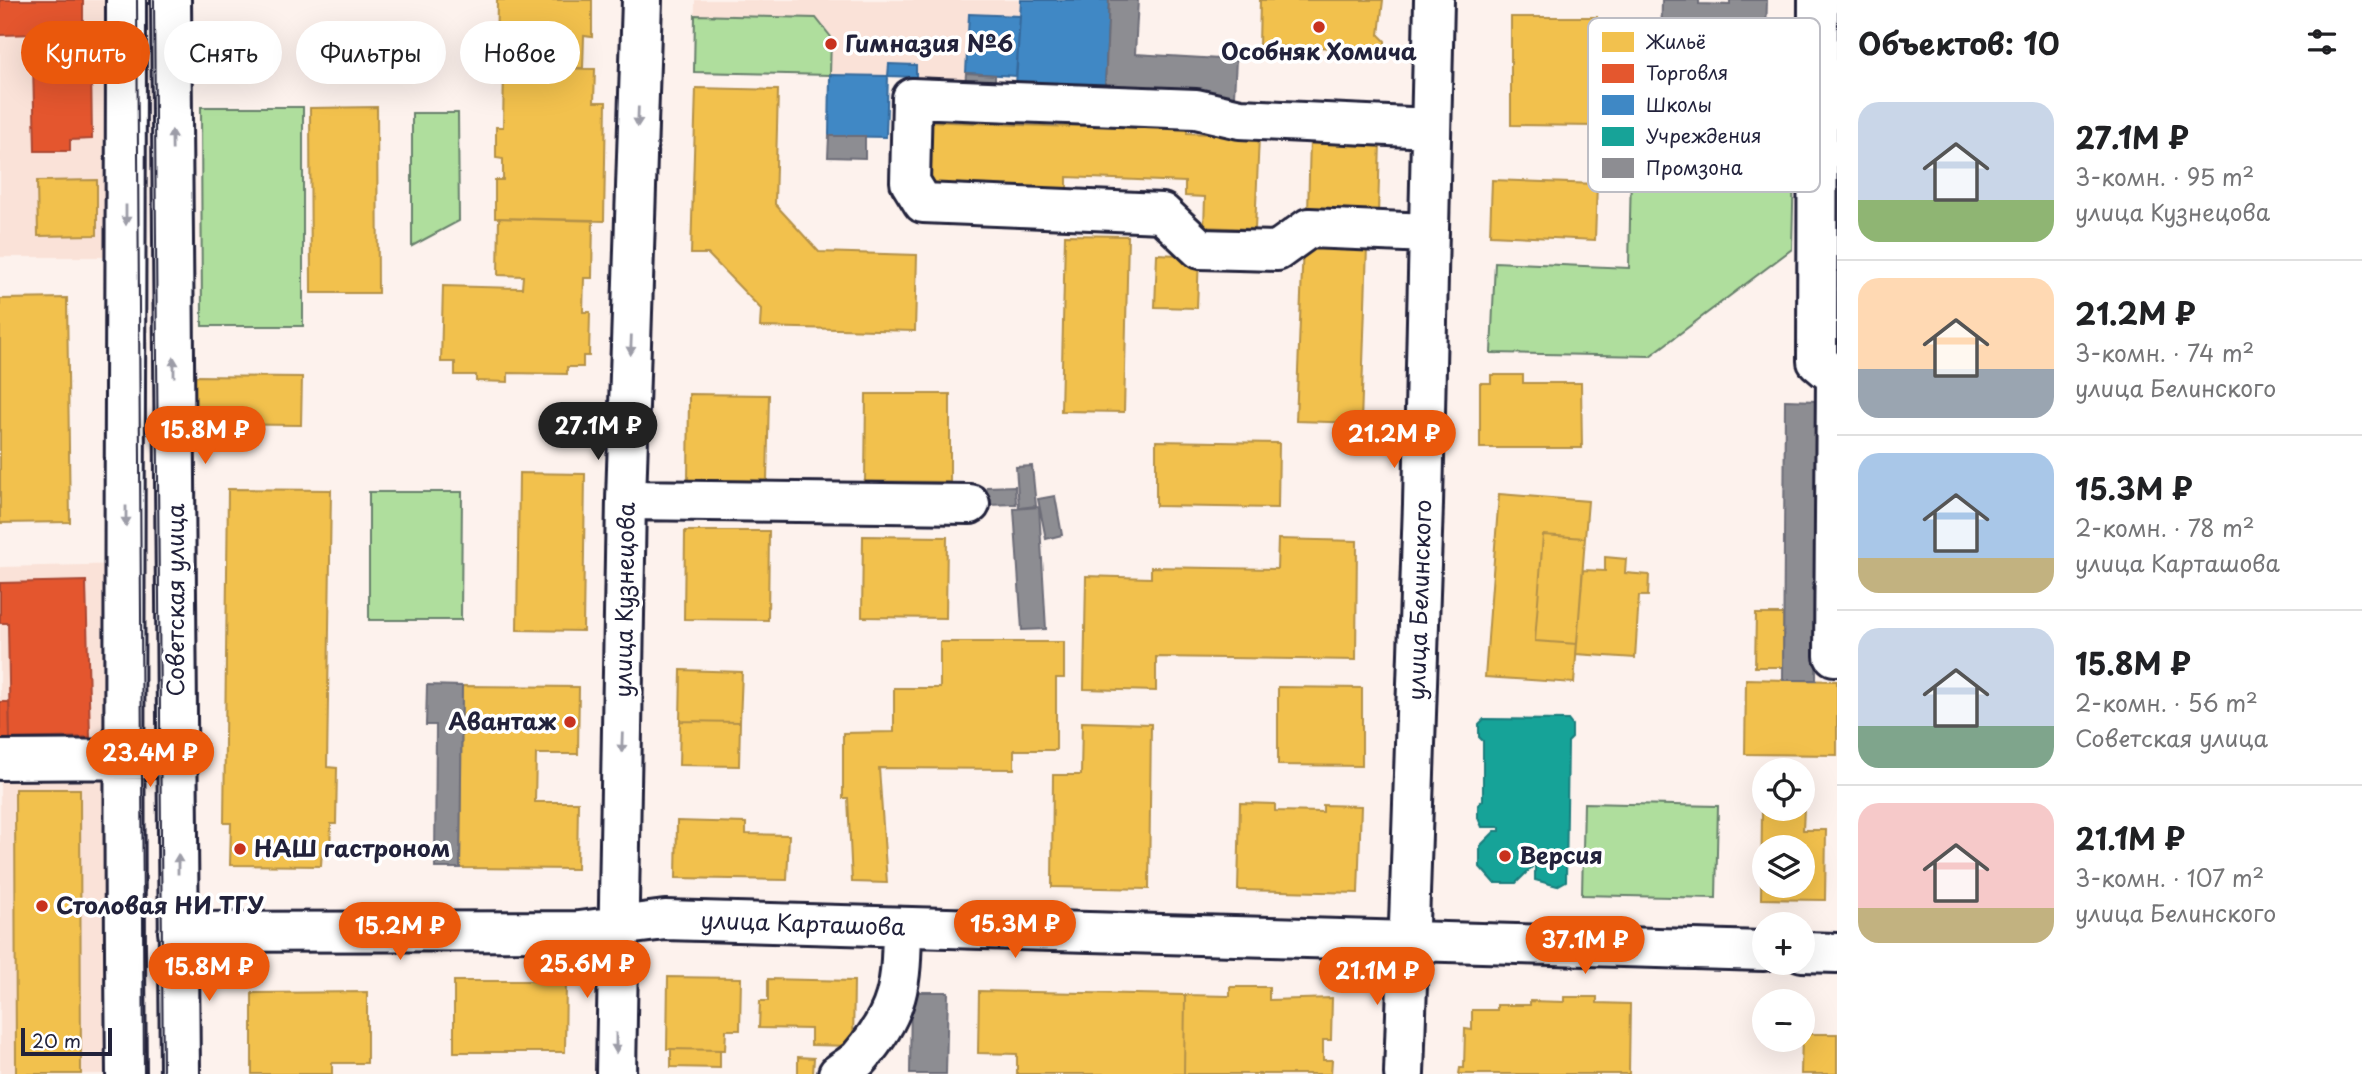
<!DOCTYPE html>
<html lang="ru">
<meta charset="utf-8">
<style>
body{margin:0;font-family:"Playpen Sans",sans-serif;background:#f2f2f2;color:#202124;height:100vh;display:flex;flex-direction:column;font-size:26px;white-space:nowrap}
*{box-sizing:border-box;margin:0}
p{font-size:23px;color:#757577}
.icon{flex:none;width:38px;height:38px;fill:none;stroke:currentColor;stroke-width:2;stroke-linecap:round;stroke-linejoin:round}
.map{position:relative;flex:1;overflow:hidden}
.side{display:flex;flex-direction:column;background:#fff;width:525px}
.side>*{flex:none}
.top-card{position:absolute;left:21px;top:21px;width:665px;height:63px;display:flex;gap:14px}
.buttons{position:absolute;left:1752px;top:758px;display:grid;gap:14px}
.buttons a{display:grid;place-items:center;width:63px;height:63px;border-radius:50%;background:#fff;box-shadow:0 7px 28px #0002;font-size:35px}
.scale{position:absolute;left:21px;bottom:18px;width:91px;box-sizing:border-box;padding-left:7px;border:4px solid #22223b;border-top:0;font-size:19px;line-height:24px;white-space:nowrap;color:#22223b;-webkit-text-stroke:5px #fff;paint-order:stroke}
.price{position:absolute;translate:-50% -60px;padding:0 16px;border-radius:24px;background:#ea580c;color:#fff;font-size:23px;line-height:46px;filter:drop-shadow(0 2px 4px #0008)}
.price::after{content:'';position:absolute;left:50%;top:42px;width:21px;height:16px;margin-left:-10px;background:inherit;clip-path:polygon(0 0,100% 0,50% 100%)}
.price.on{background:#222;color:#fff}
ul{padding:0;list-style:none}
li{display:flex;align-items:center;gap:21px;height:175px;padding:0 21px}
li+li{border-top:2px solid #e0e0e0}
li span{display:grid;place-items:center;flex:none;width:196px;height:140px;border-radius:21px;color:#555}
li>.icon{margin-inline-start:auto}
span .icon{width:84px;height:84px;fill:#fffc;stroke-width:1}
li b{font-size:30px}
h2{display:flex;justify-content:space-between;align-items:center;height:84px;padding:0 21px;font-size:30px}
.tag{padding:0 24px;border-radius:32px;background:#fff;box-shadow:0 7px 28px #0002;font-size:24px;line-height:63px}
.tag.on{background:#ea580c;color:#fff}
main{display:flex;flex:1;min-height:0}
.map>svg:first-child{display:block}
.built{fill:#fae2d8}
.green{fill:#afde9d;stroke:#68806c;stroke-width:2}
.homes{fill:#f2c14e;stroke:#b49148;stroke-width:2;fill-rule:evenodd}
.shops{fill:#e4572e;stroke:#aa4732;stroke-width:2}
.schools{fill:#3f88c5;stroke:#36699c;stroke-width:2}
.public{fill:#17a398;stroke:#1a7c7c;stroke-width:2}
.industry{fill:#8d8d92;stroke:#6d6d78;stroke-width:2}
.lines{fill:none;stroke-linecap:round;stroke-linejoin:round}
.minor-casing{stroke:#22223b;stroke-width:44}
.minor{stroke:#fff;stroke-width:38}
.tram{stroke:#22223b;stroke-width:2}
.oneway{fill:#9c9ca7}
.poi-dot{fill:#c8321e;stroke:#fff;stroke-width:2.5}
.labels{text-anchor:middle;stroke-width:7;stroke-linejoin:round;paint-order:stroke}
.poi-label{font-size:23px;font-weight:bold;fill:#22223b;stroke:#fff;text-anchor:start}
.street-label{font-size:23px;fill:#22223b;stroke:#fff}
.key{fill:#fff;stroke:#bdbdc4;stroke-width:2}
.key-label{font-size:19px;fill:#22223b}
</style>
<main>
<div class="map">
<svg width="1837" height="1074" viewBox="0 0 1837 1074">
<rect width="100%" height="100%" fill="#fdf2ed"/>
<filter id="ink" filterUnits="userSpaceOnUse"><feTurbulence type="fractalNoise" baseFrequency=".0143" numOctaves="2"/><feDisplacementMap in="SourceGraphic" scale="14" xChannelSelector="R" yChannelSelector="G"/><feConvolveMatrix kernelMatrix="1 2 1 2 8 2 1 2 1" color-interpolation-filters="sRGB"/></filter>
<g filter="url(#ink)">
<path class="built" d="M0 0H117L121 257H0Z
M695 0H1021L1020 16 969 14 965 87 915 85V77L694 72Z
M126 564 133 1074H0V567Z"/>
<path class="green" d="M695 15 816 18 831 37 830 75 694 72Z
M303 107V326H202L201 107Z
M412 113H458L459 221 412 246Z
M1632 122 1795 123 1792 249 1650 356 1491 353 1495 262 1629 268Z
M369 492H462L461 620H369Z
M1584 803 1718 806 1716 898 1582 895Z"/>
<path class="homes" d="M497 0H592V37L584 36 583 68 510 67V55H496Z
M1260 0H1383L1379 35 1385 41V48L1381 54 1374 55 1366 49 1311 47 1306 55 1299 56 1291 47 1259 46Z
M1511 17H1597L1596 126 1511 125Z
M504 67 595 69 594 102H606L604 221 495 218V180H503V159L496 158V127H503Z
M696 88 778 90 775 204 819 252 917 255 915 331 760 327 761 309 708 254H691Z
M377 107 378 293H311L310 108Z
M1070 112 1188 117 1187 133 1259 136 1255 229 1204 227 1205 197 1185 196V182L1067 177V192L922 186 925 121 1069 127Z
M1310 138 1380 140 1378 215 1308 213Z
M97 180V235L38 236 37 181Z
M1492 180 1597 184 1595 240 1490 235Z
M499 218 593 220 592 278H584L583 312H590L589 356H583V367H567V374L508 373V382L476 381V375H455V362H441L443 286 522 288 523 276 498 275Z
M1065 235 1128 236 1124 412 1061 411Z
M1303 245 1367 247 1361 423 1296 421Z
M1157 254 1199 256 1197 308 1155 307Z
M67 298 70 522 0 523V299Z
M1491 375H1523V383H1581L1582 448H1480V383H1491Z
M194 376 302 377 301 425 193 424Z
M689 394 769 395 767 481 688 480Z
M866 394H950V482L865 481Z
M1156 441 1279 443 1278 508 1156 506Z
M519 473 585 474 583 631 517 630Z
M228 489 331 490 327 767 337 768 336 824H331L330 849H322L321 866 230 865 231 823H224Z
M1499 494 1588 501 1585 538 1543 535 1535 641 1577 644 1574 683 1485 677Z
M685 531H769L768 620 684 619Z
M1543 535 1585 538 1577 644 1535 641Z
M863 536 947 537 946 618 862 617Z
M1278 539 1357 541 1356 660 1156 657V691L1084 689 1086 576 1151 578V567L1277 569Z
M1605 557 1626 559 1625 573 1649 575 1648 596H1639L1635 658 1576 654 1583 570 1605 571Z
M1756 614H1783V667H1755Z
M940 642H1064V678H1056V750H1014V769L879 768 887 883 852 882 848 798H843V733L894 732V688H940Z
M681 670 742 672 740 722 680 721Z
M1746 679 1837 681V755L1745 754Z
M462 686 579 687 578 754H536L535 802H578L577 869 460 868Z
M1278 687 1362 688V766L1278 765Z
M680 721 740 722 739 766 679 765Z
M1082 722 1151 724 1149 889 1052 887 1053 775H1081Z
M15 789H80L81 1074H16Z
M1240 803 1275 804V811L1323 812V805L1361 806 1358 893 1238 890Z
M1762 808H1804L1803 830H1826L1825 900 1761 899ZM1764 847H1802V886H1764Z
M677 821 746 823V834L789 835 787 880 676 878Z
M668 977 741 978 740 1030H726L725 1050 667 1049Z
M768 979 854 981 853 1046 811 1045V1029L759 1028 760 1001H768Z
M454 981H566L565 1052H454Z
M1230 987H1269V1000L1332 998 1331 1040H1323V1060H1332L1331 1074H1184L1185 995 1230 996Z
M979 991 1185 995 1184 1074H1017V1054L978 1053Z
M367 992V1063H332V1074H252V993Z
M1564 997H1597V1003L1630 1004 1629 1074H1459L1460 1068H1464L1465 1029 1472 1030V1010H1497V1005H1530V1001L1564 1002Z
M1802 1034H1837V1074H1801Z
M671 1049 720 1050V1068L671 1067Z
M798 1057 814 1058 813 1074H798Z"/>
<path class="shops" d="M0 0H83V33L0 35Z
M91 64 92 139 70 140V151H35L33 65Z
M86 581 90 737 10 739 8 623H0V583Z
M0 702H9L10 739H0Z"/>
<path class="schools" d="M1021 0H1109L1105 89 1016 85Z
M969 14 1020 16 1016 76 966 73Z
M889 64 916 65V77L888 76Z
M830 75 888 76 886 137 829 136Z"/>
<path class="public" d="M1484 719 1568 720 1572 725V738L1568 742 1566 881 1557 886 1535 880V863H1532V867L1516 883H1494L1480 867V846L1495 831H1500V827H1482L1478 818V805L1483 800V741L1479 737V724Z"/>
<path class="industry" d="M1109 0H1138L1135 54 1236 60 1234 96 1105 89Z
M1662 0H1699V4L1730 5V0H1767L1766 35 1698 33 1697 101 1660 100Z
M966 73 995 75V89L965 87Z
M829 136H865V158L828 157Z
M1785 400 1818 401 1816 680H1783Z
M1032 466 1036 506 1019 508 1016 467Z
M1015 486 1016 504 987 505V487Z
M1055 496 1062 535 1046 539 1038 499Z
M1039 507 1046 629 1022 630 1014 509Z
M427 685 462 686 460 868H435L436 725H426Z
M911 992H948L946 1074H910Z"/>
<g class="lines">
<g class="minor-casing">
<path id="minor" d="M171 0 180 1074
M1818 0 1817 361 1837 378
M1429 233 1309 228 1277 251 1200 249 1162 213 923 203 910 182 912 98 1196 109 1240 119 1431 128
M1836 377 1834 656H1837
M626 500 970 504
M0 760 148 759
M178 932 579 931 665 920 1764 951
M1802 952 1837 953
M126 1074C122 716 126 358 126 0
M616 1074 626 500 642 0
M838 1074C845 1068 854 1064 860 1057 900 1011 901 985 902 927
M1404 1074 1423 504 1434 0"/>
</g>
<use href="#minor" class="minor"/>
<path class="tram" d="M137 0 144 1074
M154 0 163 1074"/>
</g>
<defs><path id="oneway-solid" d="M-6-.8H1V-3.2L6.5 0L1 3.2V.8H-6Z" transform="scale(1.75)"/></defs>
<g class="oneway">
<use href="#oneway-solid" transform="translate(638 117) rotate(92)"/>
<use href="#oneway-solid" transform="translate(172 140) rotate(-91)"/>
<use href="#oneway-solid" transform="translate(126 215) rotate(90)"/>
<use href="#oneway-solid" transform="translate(631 345) rotate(92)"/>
<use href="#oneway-solid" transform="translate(174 367) rotate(-90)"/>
<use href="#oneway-solid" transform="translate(126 516) rotate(90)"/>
<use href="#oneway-solid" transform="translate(622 743) rotate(92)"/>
<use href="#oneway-solid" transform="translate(178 864) rotate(-90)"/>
<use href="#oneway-solid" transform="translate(616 1043) rotate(90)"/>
</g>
</g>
<g class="poi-dot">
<circle cx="1319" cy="27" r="7"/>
<circle cx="831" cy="44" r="7"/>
<circle cx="570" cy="722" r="7"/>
<circle cx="240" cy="849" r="7"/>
<circle cx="1505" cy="856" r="7"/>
<circle cx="42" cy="906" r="7"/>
</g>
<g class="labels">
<g class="poi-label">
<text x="845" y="52">Гимназия №6</text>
<text x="1319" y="60" text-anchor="middle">Особняк Хомича</text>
<text x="556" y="730" text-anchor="end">Авантаж</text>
<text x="254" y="857">НАШ гастроном</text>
<text x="1519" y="864">Версия</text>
<text x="56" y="914">Столовая НИ ТГУ</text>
</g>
<g class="street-label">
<text transform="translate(176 600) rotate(-90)" y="8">Советская улица</text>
<text transform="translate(625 600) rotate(-89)" y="8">улица Кузнецова</text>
<text transform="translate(1420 600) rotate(-88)" y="8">улица Белинского</text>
<text transform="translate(803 924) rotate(2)" y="8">улица Карташова</text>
</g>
</g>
<rect x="1588" y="18" width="232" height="174" rx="10" class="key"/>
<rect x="1602" y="32" width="32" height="20" fill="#f2c14e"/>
<rect x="1602" y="64" width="32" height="19" fill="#e4572e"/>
<rect x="1602" y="95" width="32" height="20" fill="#3f88c5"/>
<rect x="1602" y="127" width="32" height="19" fill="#17a398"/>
<rect x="1602" y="158" width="32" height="20" fill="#8d8d92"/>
<g class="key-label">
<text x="1646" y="49">Жильё</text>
<text x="1646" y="80">Торговля</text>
<text x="1646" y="112">Школы</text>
<text x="1646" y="143">Учреждения</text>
<text x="1646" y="175">Промзона</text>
</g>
</svg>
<div class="buttons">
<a><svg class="icon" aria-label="locate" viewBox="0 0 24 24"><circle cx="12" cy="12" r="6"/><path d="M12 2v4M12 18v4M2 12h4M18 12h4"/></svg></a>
<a><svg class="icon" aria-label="layers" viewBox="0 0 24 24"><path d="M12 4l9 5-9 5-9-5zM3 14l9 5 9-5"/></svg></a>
<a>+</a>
<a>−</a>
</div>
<div class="scale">20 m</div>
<b class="price on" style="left:598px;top:462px">27.1M ₽</b>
<b class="price" style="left:205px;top:466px">15.8M ₽</b>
<b class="price" style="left:1394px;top:470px">21.2M ₽</b>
<b class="price" style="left:150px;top:789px">23.4M ₽</b>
<b class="price" style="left:1015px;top:960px">15.3M ₽</b>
<b class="price" style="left:400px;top:962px">15.2M ₽</b>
<b class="price" style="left:1585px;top:976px">37.1M ₽</b>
<b class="price" style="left:587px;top:1000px">25.6M ₽</b>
<b class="price" style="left:209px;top:1003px">15.8M ₽</b>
<b class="price" style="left:1377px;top:1007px">21.1M ₽</b>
<div class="top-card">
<a class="tag on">Купить</a>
<a class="tag">Снять</a>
<a class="tag">Фильтры</a>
<a class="tag">Новое</a>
</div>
</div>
<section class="side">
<h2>Объектов: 10<svg class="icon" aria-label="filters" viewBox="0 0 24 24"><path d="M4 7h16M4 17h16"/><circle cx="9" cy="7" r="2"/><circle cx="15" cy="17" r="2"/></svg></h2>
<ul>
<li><span style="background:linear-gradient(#c9d6e8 70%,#8fb573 0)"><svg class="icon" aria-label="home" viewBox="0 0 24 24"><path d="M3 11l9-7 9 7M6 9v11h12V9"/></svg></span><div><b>27.1M ₽</b><p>3-комн. · 95 m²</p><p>улица Кузнецова</p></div></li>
<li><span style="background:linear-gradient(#ffd9b3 65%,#9aa5b1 0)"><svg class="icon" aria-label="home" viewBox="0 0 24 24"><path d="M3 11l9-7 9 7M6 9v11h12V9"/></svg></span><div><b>21.2M ₽</b><p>3-комн. · 74 m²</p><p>улица Белинского</p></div></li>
<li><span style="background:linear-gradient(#a9c7e8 75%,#c2b280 0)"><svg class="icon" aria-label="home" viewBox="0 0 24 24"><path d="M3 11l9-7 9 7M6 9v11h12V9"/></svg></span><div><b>15.3M ₽</b><p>2-комн. · 78 m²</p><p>улица Карташова</p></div></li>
<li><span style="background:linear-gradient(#c9d6e8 70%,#7fa58c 0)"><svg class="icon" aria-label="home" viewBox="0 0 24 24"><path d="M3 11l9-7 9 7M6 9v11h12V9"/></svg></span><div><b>15.8M ₽</b><p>2-комн. · 56 m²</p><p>Советская улица</p></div></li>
<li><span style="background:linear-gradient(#f6c9c9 75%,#c2b280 0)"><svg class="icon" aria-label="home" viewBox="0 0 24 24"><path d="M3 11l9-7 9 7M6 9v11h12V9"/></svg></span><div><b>21.1M ₽</b><p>3-комн. · 107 m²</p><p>улица Белинского</p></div></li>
</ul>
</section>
</main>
